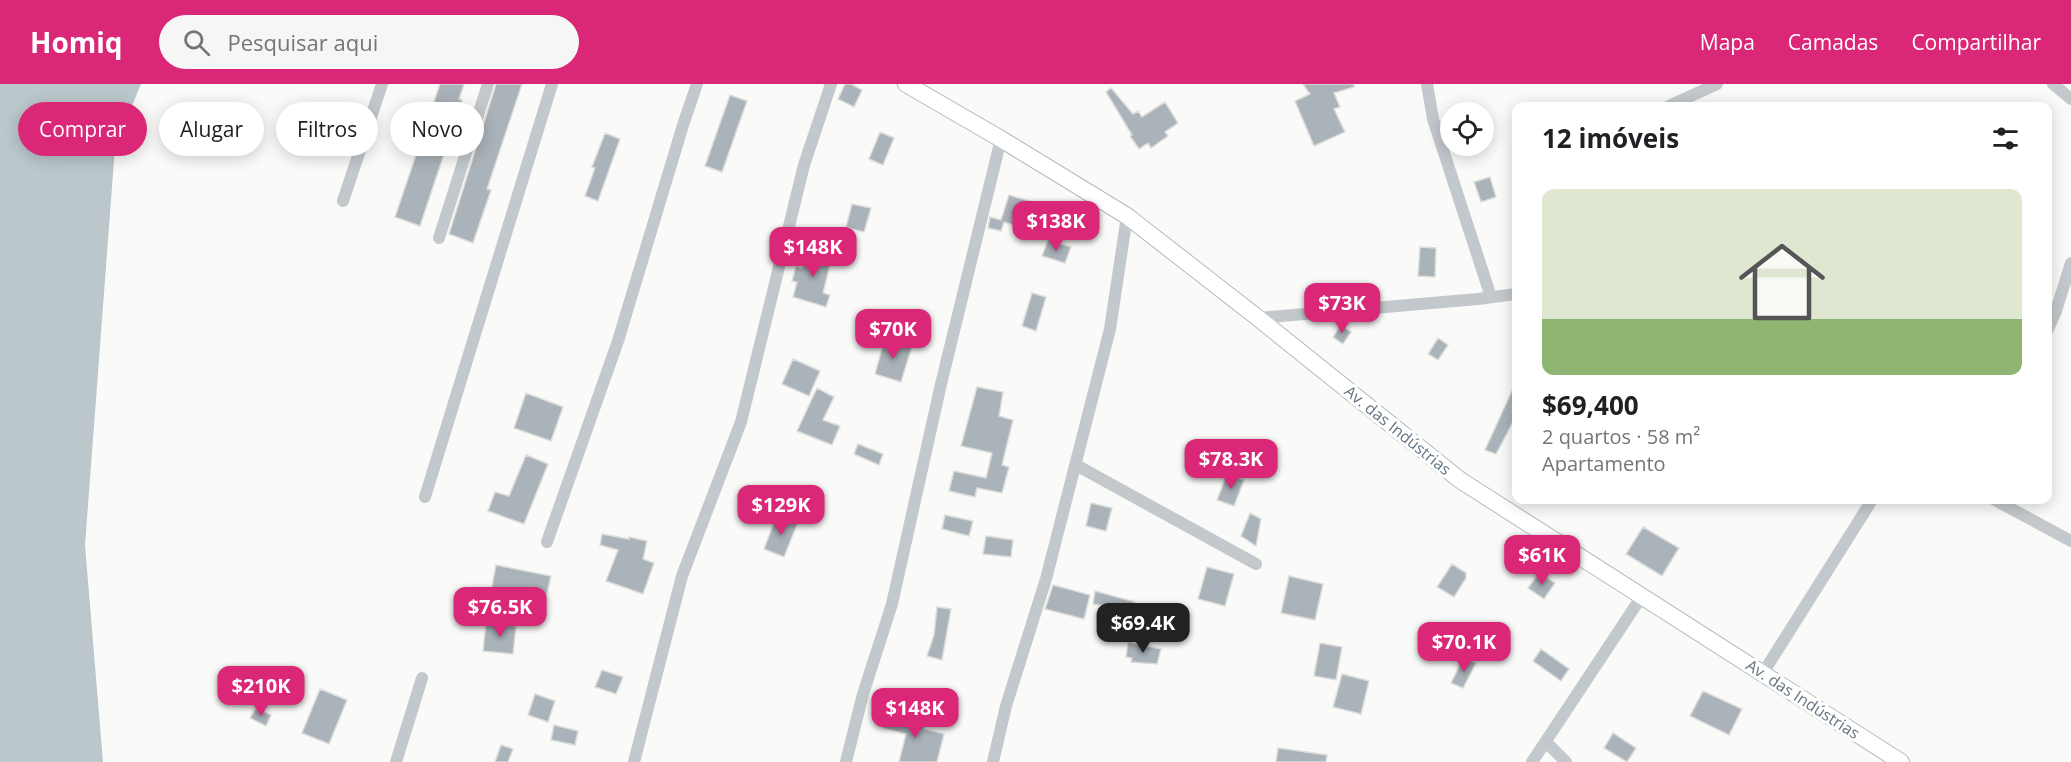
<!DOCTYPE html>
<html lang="pt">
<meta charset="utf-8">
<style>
body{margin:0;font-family:"Open Sans",sans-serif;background:#f6f6f6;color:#202124;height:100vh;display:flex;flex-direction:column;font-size:22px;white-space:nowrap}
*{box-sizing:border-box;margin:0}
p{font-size:20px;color:#757577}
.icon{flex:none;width:33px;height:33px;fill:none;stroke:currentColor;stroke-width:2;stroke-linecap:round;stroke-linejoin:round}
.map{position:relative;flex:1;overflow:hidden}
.panel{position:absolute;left:1512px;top:18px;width:540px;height:402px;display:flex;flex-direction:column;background:#fff;border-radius:12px;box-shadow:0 3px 15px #0003}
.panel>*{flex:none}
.top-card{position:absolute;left:18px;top:18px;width:570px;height:54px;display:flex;gap:12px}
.buttons{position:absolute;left:1440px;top:18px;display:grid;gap:12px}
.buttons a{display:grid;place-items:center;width:54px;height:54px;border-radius:50%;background:#fff;box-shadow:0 3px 15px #0003;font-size:30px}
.price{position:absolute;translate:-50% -51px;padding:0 14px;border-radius:12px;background:#db2777;color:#fff;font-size:20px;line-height:39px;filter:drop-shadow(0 2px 3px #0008)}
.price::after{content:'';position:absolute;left:50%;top:36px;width:18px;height:14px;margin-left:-9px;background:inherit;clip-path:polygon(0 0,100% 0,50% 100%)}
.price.active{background:#222;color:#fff}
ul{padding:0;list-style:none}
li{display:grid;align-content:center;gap:12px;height:318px;padding:0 30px}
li+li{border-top:2px solid #e0e0e0}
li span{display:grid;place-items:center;height:186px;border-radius:12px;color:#555}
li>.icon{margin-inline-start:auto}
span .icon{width:108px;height:108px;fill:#fffc;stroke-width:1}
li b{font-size:26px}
h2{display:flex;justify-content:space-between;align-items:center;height:72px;padding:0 30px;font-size:26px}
.chip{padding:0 21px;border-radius:27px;background:#fff;box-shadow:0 3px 15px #0003;font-size:21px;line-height:54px}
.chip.active{background:#db2777;color:#fff}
header{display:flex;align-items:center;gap:36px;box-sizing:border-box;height:84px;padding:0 30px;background:#db2777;color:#fff}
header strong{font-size:28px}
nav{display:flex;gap:33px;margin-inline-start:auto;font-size:21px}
.search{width:420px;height:54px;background:#f6f6f6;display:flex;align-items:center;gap:15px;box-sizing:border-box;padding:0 21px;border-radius:33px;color:#757577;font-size:22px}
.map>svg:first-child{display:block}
.water{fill:#bbc7cb}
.building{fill:#aab3b9;stroke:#dcdcda;stroke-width:1.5}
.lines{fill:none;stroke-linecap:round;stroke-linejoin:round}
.secondary-casing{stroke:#b3babf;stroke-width:18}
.street{stroke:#c3c8cc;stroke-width:12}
.secondary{stroke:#fff;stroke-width:16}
.labels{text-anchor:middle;stroke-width:6;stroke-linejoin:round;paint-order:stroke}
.street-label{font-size:16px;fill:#657683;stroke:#fff}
</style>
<header>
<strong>Homiq</strong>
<div class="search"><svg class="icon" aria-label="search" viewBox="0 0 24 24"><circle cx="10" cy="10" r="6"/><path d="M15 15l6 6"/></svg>Pesquisar aqui</div>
<nav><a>Mapa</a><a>Camadas</a><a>Compartilhar</a></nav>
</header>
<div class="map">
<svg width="2071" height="678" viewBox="0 0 2071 678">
<rect width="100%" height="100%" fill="#fafaf8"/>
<path class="water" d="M0 0H141L115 63 85 461 103 678H0Z"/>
<path class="building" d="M440 0H464L459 15 462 16 420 142 395 133Z
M496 0H522L487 105 491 106 473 159 449 150Z
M845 0H851L862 6 854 23 838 15Z
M1303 0H1354V3L1334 9 1340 23 1334 25 1345 48 1314 62 1295 17 1310 10Z
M1111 4 1133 30 1138 27 1142 33 1165 18 1178 39 1165 48 1168 52 1151 64 1148 59 1139 65 1130 52 1132 51 1106 8Z
M730 11 747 17 722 88 705 82Z
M880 48 894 54 883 81 869 75Z
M605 49 620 55 598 117 585 112 595 84 592 83Z
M1490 93 1496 113 1481 118 1474 98Z
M1009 111 1032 118 1030 124 1049 131 1043 151 1004 138 1001 147 988 144 990 133 1001 136Z
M852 120 871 124 864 148 846 143Z
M1048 156 1071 163 1065 179 1042 172Z
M1420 163 1436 164 1435 193 1418 192Z
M808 164 832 172 823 209 830 211 826 223 793 213 797 198 792 197 796 182 802 184Z
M1032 209 1046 213 1036 247 1022 242Z
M1341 241 1351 248 1343 260 1333 253Z
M885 254 912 262 901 298 875 290Z
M1438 254 1448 261 1438 276 1428 270Z
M793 275 820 287 809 312 782 300Z
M1516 298V332L1496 370 1485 366Z
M977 303 1003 308 999 332 1013 336 1002 381 1009 383 1002 409 977 404 975 413 949 407 954 387 986 394 992 369 961 362Z
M817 304 834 313 823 336 840 342 832 361 797 347Z
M526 309 563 323 551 357 514 344Z
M858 360 883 370 879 381 854 370Z
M526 371 548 380 524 440 488 427 495 408 509 412Z
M1227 390 1244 396 1234 422 1217 416Z
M1091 419 1112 424 1106 447 1086 442Z
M1250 429 1261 435 1256 462 1241 452Z
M777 431 798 438 784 473 764 465Z
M945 431 973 437 969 452 942 445Z
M1643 443 1679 464 1662 492 1626 470Z
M602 450 629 455V453L647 457 643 475 654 479 643 510 606 497 618 466 600 461Z
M986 452 1013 456 1011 473 983 470Z
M1452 480 1466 489V494L1454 513 1437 503Z
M496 481 551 492 545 518 491 507Z
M1207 483 1234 490 1225 522 1198 515Z
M1539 489 1555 499 1544 515 1528 504Z
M1289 492 1323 500 1315 536 1281 529Z
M1053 501 1090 511 1084 535 1045 525Z
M1095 507 1135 518 1133 525 1093 520Z
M937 523 951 525 942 576 927 572 934 551Z
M486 539 516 542 513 570 483 567Z
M1128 558 1161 565 1157 580 1131 578 1132 574 1126 573Z
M1320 559 1342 563 1336 596 1314 592Z
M1541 565 1569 585 1561 597 1533 577Z
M1464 573 1476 579 1463 604 1451 599Z
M602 586 623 593 616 610 595 603Z
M1342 590 1369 597 1361 630 1333 623Z
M320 605 347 616 329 660 302 649Z
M1703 607 1742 625 1729 651 1690 632Z
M535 610 555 617 548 638 528 631Z
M256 624 271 631 266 642 250 634Z
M888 627 925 637 924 645 944 650 937 678H899L906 650 883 644Z
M554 641 578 647 575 661 551 656Z
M1613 649 1636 664 1627 678 1604 664Z
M501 661 513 665 508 678H495Z
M1278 664 1327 671 1326 678H1276Z"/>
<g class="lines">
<g class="secondary-casing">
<path id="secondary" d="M906 0 1001 55 1127 132 1258 234 1460 396 1901 678"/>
</g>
<path class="street" d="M1427 0 1433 35 1491 213
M2053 0 2071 15
M1669 22 1717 0
M343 117 382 0
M439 154 488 0
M1258 234 1478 215 1516 210
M2048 245 2056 227 2071 179
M1076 381 1256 480
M425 413 552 0
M1995 416 2071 457
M547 458 618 257 683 41 697 0
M1763 589 1872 416
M1546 658 1566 678
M396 678 422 594
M634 678 682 492 741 338 804 81 831 0
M846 678 863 610 892 520 941 300 1001 55
M993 678 1006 622 1046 495 1110 245 1127 132
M1532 678 1642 512"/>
<use href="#secondary" class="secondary"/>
</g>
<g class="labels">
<g class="street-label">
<text transform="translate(1398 346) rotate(39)" y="6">Av. das Indústrias</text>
<text transform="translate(1803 615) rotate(33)" y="6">Av. das Indústrias</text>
</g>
</g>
</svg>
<div class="buttons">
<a><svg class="icon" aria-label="locate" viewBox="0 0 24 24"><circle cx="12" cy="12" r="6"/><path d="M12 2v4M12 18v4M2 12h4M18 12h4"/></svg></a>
</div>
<b class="price" style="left:1056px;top:168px">$138K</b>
<b class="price" style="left:813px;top:194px">$148K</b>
<b class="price" style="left:1342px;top:250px">$73K</b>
<b class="price" style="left:893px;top:276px">$70K</b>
<b class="price" style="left:1231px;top:406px">$78.3K</b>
<b class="price" style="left:781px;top:452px">$129K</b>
<b class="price" style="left:1542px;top:502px">$61K</b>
<b class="price" style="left:500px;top:554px">$76.5K</b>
<b class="price active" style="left:1143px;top:570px">$69.4K</b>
<b class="price" style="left:1464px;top:589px">$70.1K</b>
<b class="price" style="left:261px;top:633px">$210K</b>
<b class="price" style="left:915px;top:655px">$148K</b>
<div class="top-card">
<a class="chip active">Comprar</a>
<a class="chip">Alugar</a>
<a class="chip">Filtros</a>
<a class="chip">Novo</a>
</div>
<section class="panel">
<h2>12 imóveis<svg class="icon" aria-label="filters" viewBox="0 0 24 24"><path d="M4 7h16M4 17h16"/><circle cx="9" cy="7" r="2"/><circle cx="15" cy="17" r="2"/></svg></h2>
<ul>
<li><span style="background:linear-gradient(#dfe7d0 70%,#8fb573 0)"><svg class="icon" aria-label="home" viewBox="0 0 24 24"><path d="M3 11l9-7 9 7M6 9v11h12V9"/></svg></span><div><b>$69,400</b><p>2 quartos · 58 m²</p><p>Apartamento</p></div></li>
</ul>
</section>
</div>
